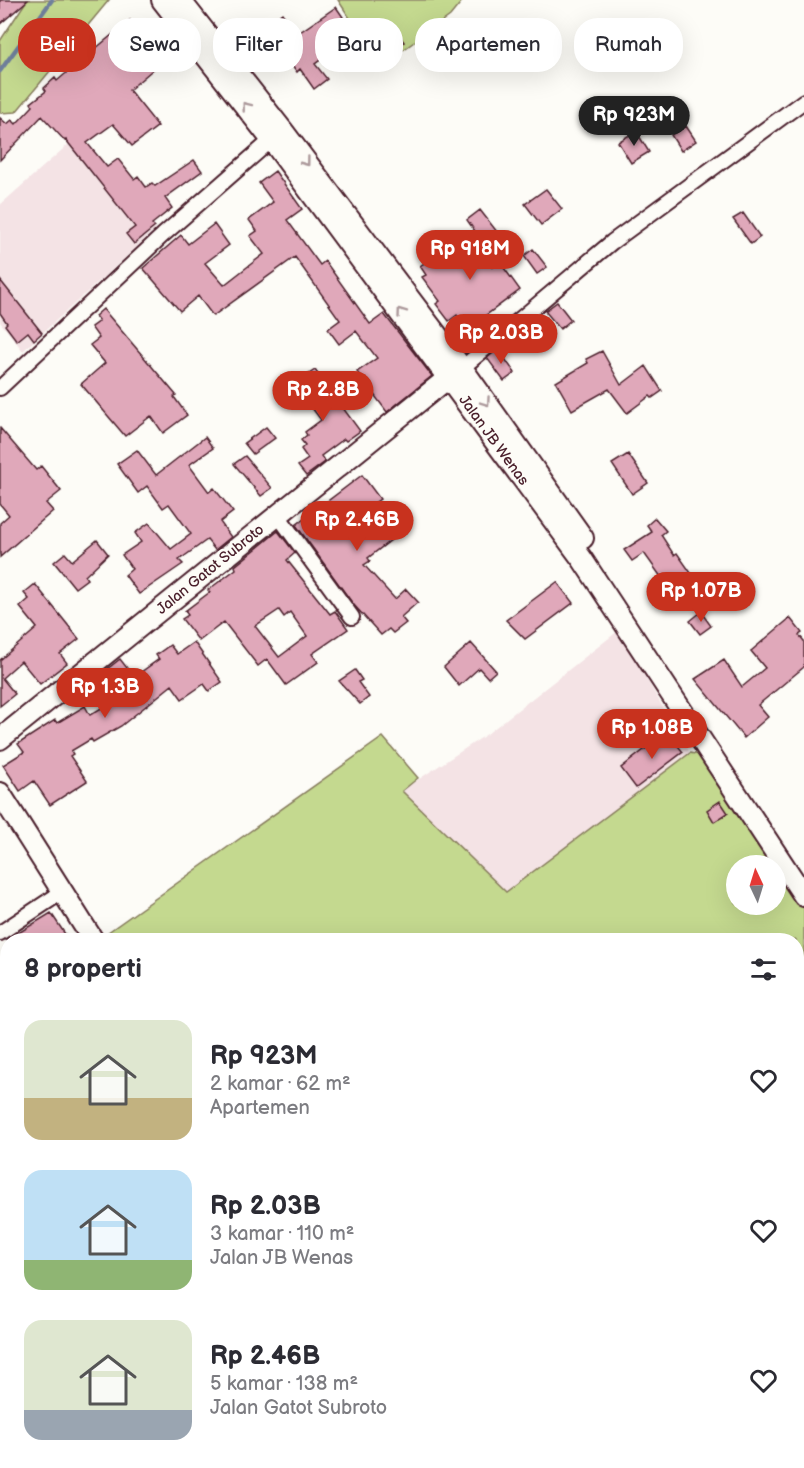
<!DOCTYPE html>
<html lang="id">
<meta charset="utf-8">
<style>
body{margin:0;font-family:"Balsamiq Sans",sans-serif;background:#f7f7f7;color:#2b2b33;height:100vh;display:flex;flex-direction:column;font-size:22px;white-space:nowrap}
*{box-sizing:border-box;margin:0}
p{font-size:20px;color:#7c7c81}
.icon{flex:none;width:33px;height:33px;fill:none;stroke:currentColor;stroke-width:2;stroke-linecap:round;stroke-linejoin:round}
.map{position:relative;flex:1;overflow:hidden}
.details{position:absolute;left:0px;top:933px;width:804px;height:536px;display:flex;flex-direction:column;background:#fff;border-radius:24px 24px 0 0;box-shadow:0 6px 24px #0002}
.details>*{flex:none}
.banner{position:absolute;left:18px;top:18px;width:768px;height:54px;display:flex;gap:12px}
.needle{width:39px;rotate:356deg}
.fabs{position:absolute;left:726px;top:855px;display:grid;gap:12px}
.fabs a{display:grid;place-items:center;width:60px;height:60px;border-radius:50%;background:#fff;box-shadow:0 6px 24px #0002;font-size:30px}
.price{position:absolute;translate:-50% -51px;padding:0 14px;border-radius:21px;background:#c8321e;color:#fff;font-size:20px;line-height:39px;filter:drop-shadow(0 2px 3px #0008)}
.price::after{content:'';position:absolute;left:50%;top:36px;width:18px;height:14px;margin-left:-9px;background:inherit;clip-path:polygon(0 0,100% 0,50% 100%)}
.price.selected{background:#222;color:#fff}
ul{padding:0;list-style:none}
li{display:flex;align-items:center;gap:18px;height:150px;padding:0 24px}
li span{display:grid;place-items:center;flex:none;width:168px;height:120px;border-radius:18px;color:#555}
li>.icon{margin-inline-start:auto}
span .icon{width:72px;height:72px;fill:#fffc;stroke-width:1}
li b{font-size:26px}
h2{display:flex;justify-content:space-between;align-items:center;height:72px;padding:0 24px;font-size:26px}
.pill{padding:0 21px;border-radius:24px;background:#fff;box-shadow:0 6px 24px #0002;font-size:21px;line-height:54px}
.pill.selected{background:#c8321e;color:#fff}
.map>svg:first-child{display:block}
.built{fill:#f4e3e5}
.green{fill:#c4d98f;stroke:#877c5d;stroke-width:1.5;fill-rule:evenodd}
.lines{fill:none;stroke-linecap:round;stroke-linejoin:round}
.stream{stroke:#6f809c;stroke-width:4.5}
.building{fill:#e0a8ba;stroke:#4a1f2b;stroke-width:1.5;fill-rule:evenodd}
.street-casing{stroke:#4a1f2b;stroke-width:18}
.secondary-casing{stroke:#4a1f2b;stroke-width:24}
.street{stroke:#fdfcf7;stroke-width:14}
.secondary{stroke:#fdfcf7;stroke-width:20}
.oneway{stroke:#ac999b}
.labels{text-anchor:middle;stroke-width:5;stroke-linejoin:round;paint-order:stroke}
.street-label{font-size:15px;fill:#4a1f2b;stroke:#fdfcf7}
</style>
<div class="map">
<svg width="804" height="1468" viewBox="0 0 804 1468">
<rect width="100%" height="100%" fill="#fdfcf7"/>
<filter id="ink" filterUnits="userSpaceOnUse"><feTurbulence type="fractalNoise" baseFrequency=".0167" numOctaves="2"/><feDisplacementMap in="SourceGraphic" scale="12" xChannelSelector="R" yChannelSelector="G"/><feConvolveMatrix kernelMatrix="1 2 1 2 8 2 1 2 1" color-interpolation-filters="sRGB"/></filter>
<g filter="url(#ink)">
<path class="built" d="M80 134 156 229 23 351 0 322V205Z
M618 631 690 753 506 892 401 791 487 734Z"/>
<path class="green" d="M27 0H109L16 112 0 113V41Z
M338 0H463L450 16 381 66Z
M383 737 418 778 402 791 506 892 690 753 701 755 804 908V1468H432L428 1461H796V940H97ZM736 866H776V904H736Z
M7 1324V1403L0 1392V1330Z
M48 1461H324L328 1468H53Z"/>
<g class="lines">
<path class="stream" d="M0 71 52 0"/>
</g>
<path class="building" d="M0 0H28L0 24Z
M336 7 343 17 322 33 335 49 315 64 327 79 314 89 300 69 297 72 279 47 287 42 272 21 282 13 297 34Z
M130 20 146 39 162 27 179 47 129 90 158 126 132 146 113 124 87 143 107 167 118 159 134 179 138 176 146 187 152 183 155 186 194 160 202 171 165 198 172 208 152 224 155 227 134 244 126 234 135 227 66 140 65 141 42 116 0 160V118L7 124 12 120 16 124 33 106 31 103 46 91 44 88 55 78 57 81 86 56 63 29 72 21 95 49Z
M391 24 404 42 391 52 377 33Z
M686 126 696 141 681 151 671 135Z
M636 131 649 152 631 163 618 142Z
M275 171 302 209 287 220 320 265 325 261 370 324 384 314 432 376 387 412 357 372 377 358 356 331 339 344 328 329 340 320 295 257 213 316 198 296 180 311 143 268 181 235 188 244 214 224 229 245 205 263 224 285 251 264 264 254 250 236 257 231 249 220 273 202 259 183Z
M546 189 562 209 541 225 525 204Z
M480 210 498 233 479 247 492 267 499 261 520 290 485 316 493 327 478 343 457 315 449 321 436 304 440 301 422 277 426 275 420 266 433 257 436 262 477 234 467 220Z
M743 213 760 237 751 244 733 219Z
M533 249 547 267 537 274 524 256Z
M0 280 42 333 34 340 28 332 17 341 5 325 7 323 0 313Z
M557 302 571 320 560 329 545 311Z
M103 309 176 395 174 397 187 415 163 433 151 416 125 436 81 384 105 363 90 345 99 338 91 327 99 321 95 316Z
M498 349 515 373 504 381 487 358Z
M602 351 621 385 646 366 662 391 652 398 650 396 627 413 609 389 572 410 556 382 588 363 586 359Z
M315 370 360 431 346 441 344 439 321 456 325 462 306 476 298 466 308 459 301 449 305 445 301 440 307 435 305 432 321 420 294 384Z
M266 427 275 438 253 454 244 443Z
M0 428 36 470 41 466 61 491 46 503 53 511 0 557V523L9 515 0 504Z
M205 437 213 448 189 465 209 492 214 488 233 512 220 522 231 537 215 550 207 540 179 560 183 564 139 594 125 575 132 569 122 555 141 542 135 533 149 523 171 549 191 534 169 504 163 508 147 486 138 493 117 464 137 450 156 475Z
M628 454 648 483 632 494 612 464Z
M245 456 272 488 261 496 234 464Z
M362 475 380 499 376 502 400 533 368 558 370 561 364 565 395 599 406 589 418 602 401 617 406 623 393 633 389 629 381 635 353 604 296 525Z
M655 518 666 531 661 535 674 555 677 553 696 580 690 585 692 587 676 598 644 553 632 561 624 550 652 532 647 525Z
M278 531 295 553 287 560 330 614 335 611 348 629 312 654 318 662 286 685 267 659 258 666 224 622 199 641 182 619 188 615 185 611 210 592 208 590 236 569 235 566ZM279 610 284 617 290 612 307 636 279 657 255 626Z
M97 540 108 554 85 576 87 579 75 588 54 562 65 553 72 561Z
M557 582 573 603 525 639 506 620Z
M35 584 79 639 60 654 67 663 40 684 21 661 2 678 15 694 0 706V660L37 628 20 607 29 599 24 593Z
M701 612 711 626 700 634 690 621Z
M790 618 802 633 799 635 804 641V667L758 705 768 717 744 738 695 679 724 660 742 687 765 668 751 651Z
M194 642 222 682 209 691 204 684 182 699 172 685 121 726 93 742 91 739 71 751 73 754 70 756 87 781 50 805 34 781 20 791 3 765 24 752 18 744 55 720 57 723 85 706 90 715 118 698 101 674 120 659 134 677 159 659 156 655 170 645 177 654Z
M471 643 496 671 488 678 479 668 459 686 444 667Z
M355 670 362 680 358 682 369 697 360 704 339 681Z
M667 732 683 752 636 788 621 768Z
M720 801 728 813 714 822 707 810Z
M51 913 69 940H7Z"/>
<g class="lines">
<g class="street-casing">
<path id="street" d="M462 368 612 242 804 101
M0 388 163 235 277 135
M277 514 352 617
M0 933 62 892
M0 1110 8 1105
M7 1223H8"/>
</g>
<g class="secondary-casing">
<path id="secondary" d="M162 0 271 139 582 559 804 896
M180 0 283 131 462 368 583 538
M0 739 458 370
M0 793 93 940
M421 1461 425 1468"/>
</g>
<use href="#street" class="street"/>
<use href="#secondary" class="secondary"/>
</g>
<defs><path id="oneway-chevron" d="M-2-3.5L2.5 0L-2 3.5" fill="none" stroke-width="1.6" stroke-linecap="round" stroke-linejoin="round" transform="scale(1.5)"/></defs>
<g class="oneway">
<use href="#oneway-chevron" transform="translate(246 106) rotate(-128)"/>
<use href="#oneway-chevron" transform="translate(306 162) rotate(53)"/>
<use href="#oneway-chevron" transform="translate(401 312) rotate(-126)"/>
<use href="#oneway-chevron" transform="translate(486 402) rotate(55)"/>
</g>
</g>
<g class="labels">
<g class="street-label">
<text transform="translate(494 440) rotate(54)" y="5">Jalan JB Wenas</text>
<text transform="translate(210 569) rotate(-39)" y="5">Jalan Gatot Subroto</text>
</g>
</g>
</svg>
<div class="fabs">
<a><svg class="needle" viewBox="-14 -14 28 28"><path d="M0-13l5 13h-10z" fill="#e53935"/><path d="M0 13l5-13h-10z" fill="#7c7c81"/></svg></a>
</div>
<b class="price selected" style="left:634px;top:147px">Rp 923M</b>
<b class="price" style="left:470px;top:281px">Rp 918M</b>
<b class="price" style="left:501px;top:365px">Rp 2.03B</b>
<b class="price" style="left:323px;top:422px">Rp 2.8B</b>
<b class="price" style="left:357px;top:552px">Rp 2.46B</b>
<b class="price" style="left:701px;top:623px">Rp 1.07B</b>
<b class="price" style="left:105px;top:719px">Rp 1.3B</b>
<b class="price" style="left:652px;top:760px">Rp 1.08B</b>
<div class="banner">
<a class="pill selected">Beli</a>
<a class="pill">Sewa</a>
<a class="pill">Filter</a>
<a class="pill">Baru</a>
<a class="pill">Apartemen</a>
<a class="pill">Rumah</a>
</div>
<section class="details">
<h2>8 properti<svg class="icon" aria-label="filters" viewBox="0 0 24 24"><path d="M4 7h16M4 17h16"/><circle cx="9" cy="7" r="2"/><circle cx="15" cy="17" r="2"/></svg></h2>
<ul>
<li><span style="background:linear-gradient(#dfe7d0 65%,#c2b280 0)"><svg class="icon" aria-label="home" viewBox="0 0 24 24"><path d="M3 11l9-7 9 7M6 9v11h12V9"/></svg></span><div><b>Rp 923M</b><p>2 kamar · 62 m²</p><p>Apartemen</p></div><svg class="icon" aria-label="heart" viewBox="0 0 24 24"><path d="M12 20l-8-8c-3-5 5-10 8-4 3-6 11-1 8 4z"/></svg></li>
<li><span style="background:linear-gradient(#bfe0f5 75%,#8fb573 0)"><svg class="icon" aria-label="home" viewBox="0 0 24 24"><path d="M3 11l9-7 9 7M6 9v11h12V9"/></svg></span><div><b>Rp 2.03B</b><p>3 kamar · 110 m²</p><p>Jalan JB Wenas</p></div><svg class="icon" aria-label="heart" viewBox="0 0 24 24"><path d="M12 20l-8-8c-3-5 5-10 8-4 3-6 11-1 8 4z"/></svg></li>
<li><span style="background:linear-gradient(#dfe7d0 75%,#9aa5b1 0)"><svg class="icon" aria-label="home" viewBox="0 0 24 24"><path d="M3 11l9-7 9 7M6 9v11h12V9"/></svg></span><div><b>Rp 2.46B</b><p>5 kamar · 138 m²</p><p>Jalan Gatot Subroto</p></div><svg class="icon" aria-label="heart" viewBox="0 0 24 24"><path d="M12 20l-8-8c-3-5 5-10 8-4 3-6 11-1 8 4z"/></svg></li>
</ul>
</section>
</div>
